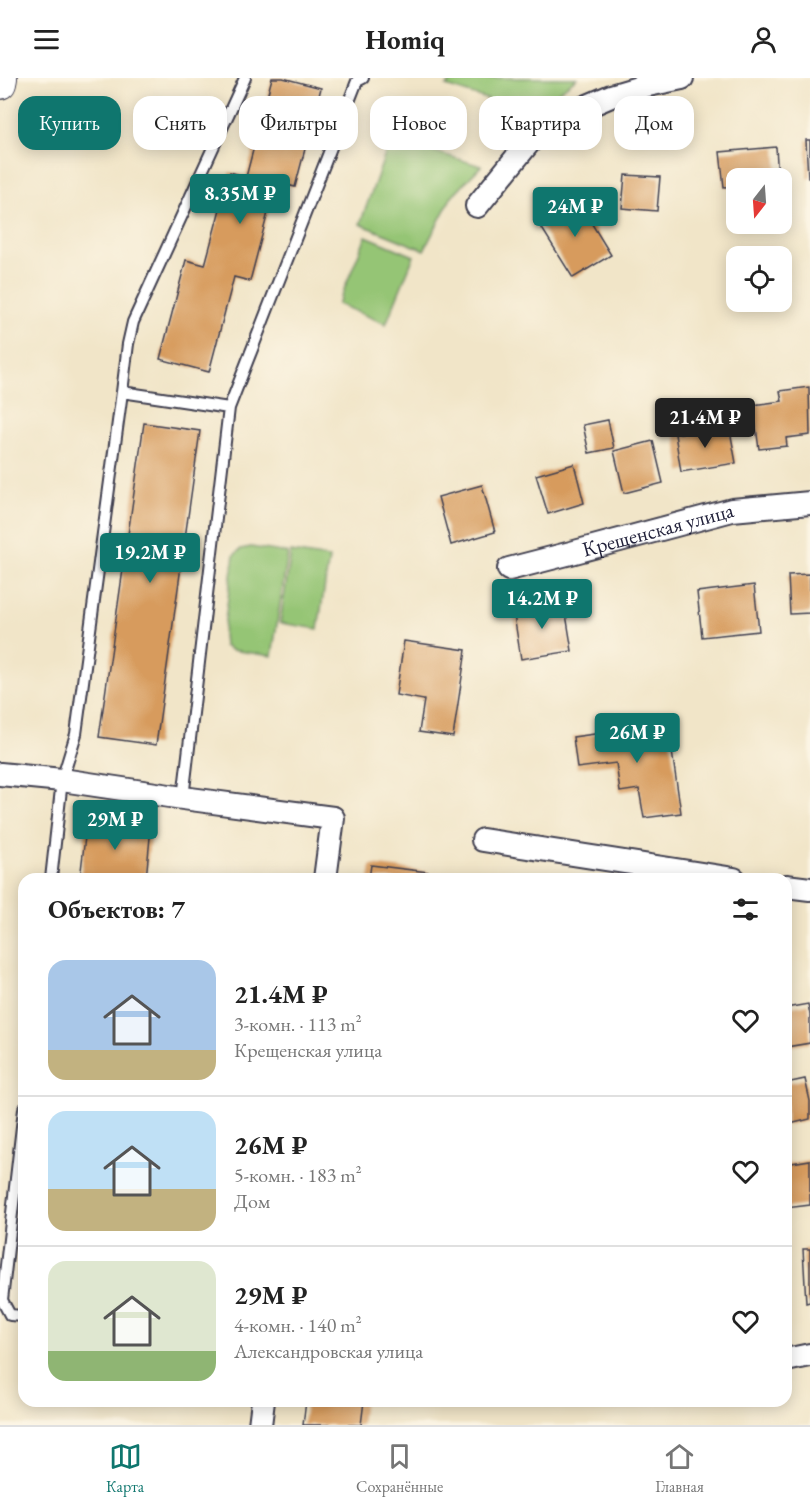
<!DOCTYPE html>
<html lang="ru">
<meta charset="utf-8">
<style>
body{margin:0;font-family:"EB Garamond",serif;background:#f6f6f6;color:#222;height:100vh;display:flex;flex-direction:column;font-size:22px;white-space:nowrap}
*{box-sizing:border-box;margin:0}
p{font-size:20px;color:#767676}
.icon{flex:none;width:33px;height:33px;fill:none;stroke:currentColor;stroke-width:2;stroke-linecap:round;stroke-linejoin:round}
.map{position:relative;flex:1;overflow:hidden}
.drawer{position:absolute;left:18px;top:795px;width:774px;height:534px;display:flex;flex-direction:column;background:#fff;border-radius:18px;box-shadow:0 3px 15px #0003}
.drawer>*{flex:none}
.hud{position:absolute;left:18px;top:18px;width:774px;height:54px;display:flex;gap:12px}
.needle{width:39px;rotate:197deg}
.controls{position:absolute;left:726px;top:90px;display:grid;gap:12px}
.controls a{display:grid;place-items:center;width:66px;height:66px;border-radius:12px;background:#fff;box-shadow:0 3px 15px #0003;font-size:30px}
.price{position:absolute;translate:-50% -51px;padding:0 14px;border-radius:6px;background:#0f766e;color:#fff;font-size:20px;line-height:39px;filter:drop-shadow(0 2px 3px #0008)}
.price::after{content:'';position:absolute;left:50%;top:36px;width:18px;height:14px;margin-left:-9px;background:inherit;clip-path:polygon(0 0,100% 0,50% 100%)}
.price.on{background:#222;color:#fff}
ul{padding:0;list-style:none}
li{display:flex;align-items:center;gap:18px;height:150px;padding:0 30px}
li+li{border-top:2px solid #e0e0e0}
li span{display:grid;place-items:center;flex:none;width:168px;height:120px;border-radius:18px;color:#555}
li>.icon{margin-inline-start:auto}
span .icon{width:72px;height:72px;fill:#fffc;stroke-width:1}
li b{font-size:26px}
h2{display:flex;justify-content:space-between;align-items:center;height:72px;padding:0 30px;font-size:26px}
.pill{padding:0 21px;border-radius:18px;background:#fff;box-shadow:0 3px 15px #0003;font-size:21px;line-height:54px}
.pill.on{background:#0f766e;color:#fff}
header{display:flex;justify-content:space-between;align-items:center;height:78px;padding:0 30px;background:#fff;font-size:27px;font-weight:700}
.menu{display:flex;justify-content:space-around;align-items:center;height:84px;border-top:2px solid #e0e0e0;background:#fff;font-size:16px;color:#767676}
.menu a{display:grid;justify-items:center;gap:3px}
.menu .on{color:#0f766e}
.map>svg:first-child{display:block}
.green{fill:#95c574;stroke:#5c7458;stroke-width:1.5}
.building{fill:#d79b5d}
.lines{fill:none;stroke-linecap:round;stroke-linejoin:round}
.lane-casing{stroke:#413f50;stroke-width:14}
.street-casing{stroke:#413f50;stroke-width:26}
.secondary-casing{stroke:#413f50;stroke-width:34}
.lane{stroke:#fff;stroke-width:10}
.street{stroke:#fff;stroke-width:22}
.secondary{stroke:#fff;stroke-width:32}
.labels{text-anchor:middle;stroke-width:4.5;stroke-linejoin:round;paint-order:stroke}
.street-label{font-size:21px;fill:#22223b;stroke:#fcf5e5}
</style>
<header><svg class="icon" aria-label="menu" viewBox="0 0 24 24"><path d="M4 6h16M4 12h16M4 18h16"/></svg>Homiq<svg class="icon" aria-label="person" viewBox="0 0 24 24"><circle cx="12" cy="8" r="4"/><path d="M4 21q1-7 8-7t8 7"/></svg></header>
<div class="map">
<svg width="810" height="1347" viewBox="0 0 810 1347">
<rect width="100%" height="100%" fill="#fcf5e5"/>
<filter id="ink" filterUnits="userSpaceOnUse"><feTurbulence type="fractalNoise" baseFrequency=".0167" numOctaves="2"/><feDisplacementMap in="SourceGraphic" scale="12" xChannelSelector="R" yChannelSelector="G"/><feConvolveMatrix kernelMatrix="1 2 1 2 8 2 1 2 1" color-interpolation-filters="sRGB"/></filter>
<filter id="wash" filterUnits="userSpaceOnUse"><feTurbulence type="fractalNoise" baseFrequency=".008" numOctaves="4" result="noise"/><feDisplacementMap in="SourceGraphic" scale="24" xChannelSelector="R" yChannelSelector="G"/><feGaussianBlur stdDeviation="1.35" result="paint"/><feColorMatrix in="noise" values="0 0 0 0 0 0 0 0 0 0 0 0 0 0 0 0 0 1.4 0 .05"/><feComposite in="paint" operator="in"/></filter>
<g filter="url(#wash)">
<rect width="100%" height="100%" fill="#f1e5c8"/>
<path class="green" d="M456 0H577L530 35 446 8Z
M391 60 481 88 452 118 424 172 360 146Z
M366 158 414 178 386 246 338 226Z
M251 469 288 475 272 578 231 572 224 568 223 556 234 477 241 471Z
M291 474 329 480 318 551 280 545Z"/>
<g id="blocks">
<path class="building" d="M272 0H283L321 10 295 109 276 104 250 203 234 199 209 294 160 281 186 182 205 187 230 94 246 99Z
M806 62H810V100H808Z
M776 69 778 100H736V108L724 109 720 74Z
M625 97 660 99 657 133 622 130Z
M576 120 611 177 573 200 538 144Z
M809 309 810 357 786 360 787 368 759 371 753 327 782 323 780 313Z
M608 342 614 370 589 375 583 347Z
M144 345 200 353 156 667 99 659Z
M729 347 736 385 681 394 675 356Z
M653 363 663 405 624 415 614 373Z
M574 386 584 425 548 436 536 397Z
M482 407 495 454 451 467 438 419Z
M810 496V535L790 536 788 497Z
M754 507 759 553 702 559 697 514Z
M564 524 572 573 521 581 513 531Z
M404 563 466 572 453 659 419 654 424 622 396 617Z
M668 646 681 735 644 740 639 711 620 714 616 685 577 690 573 659Z
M87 742 151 749 146 801H80Z
M371 787 428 794 427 801H369Z
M808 926 810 937V965L786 969V930Z
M805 1001 810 1023V1041L786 1047V1005Z
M810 1082V1127L786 1130V1086Z
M803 1171H810V1224L806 1225Z
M306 1323H364L361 1347H303Z"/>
</g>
</g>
<g filter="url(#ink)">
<use href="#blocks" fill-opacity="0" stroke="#413f50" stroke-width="1.5"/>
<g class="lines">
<g class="lane-casing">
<path id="lane" d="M229 330 357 3 363 0
M183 720 229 330 122 314 128 266 133 244 245 0
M51 801 62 702 76 656 122 314
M24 1031 2 1222 10 1237 24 1238"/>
</g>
<g class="street-casing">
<g id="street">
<path d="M477 128 530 63 545 52 583 30 611 18 648 7 682 0"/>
<path id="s1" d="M509 491 571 475 732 432 810 425"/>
<path d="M0 696 62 702 183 720 333 740 325 801"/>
<path d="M483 762 734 801"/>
<path d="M786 808 810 811"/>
<path d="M786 1282 810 1277"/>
<path d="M260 1347 263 1323"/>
</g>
</g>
<g class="secondary-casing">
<path id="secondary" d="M0 5 1 0"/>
</g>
<use href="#lane" class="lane"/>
<use href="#street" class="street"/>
<use href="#secondary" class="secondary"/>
</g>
</g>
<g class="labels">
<g class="street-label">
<text dy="7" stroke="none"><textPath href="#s1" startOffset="154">Крещенская улица</textPath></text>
</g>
</g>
</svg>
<div class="controls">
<a><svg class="needle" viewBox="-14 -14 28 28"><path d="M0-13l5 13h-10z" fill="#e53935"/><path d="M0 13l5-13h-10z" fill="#767676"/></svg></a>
<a><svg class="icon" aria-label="locate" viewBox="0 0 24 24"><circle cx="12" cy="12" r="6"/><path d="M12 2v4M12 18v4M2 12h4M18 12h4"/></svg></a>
</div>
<b class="price" style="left:240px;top:147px">8.35M ₽</b>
<b class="price" style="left:575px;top:160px">24M ₽</b>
<b class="price on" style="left:705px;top:371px">21.4M ₽</b>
<b class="price" style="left:150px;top:506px">19.2M ₽</b>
<b class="price" style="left:542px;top:552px">14.2M ₽</b>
<b class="price" style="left:637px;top:686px">26M ₽</b>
<b class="price" style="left:115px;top:773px">29M ₽</b>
<div class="hud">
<a class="pill on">Купить</a>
<a class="pill">Снять</a>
<a class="pill">Фильтры</a>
<a class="pill">Новое</a>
<a class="pill">Квартира</a>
<a class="pill">Дом</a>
</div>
<section class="drawer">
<h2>Объектов: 7<svg class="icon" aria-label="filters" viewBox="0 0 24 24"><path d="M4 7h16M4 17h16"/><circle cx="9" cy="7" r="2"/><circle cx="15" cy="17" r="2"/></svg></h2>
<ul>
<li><span style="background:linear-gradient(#a9c7e8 75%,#c2b280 0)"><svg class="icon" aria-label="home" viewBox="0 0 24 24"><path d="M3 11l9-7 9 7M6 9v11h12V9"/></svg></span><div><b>21.4M ₽</b><p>3-комн. · 113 m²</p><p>Крещенская улица</p></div><svg class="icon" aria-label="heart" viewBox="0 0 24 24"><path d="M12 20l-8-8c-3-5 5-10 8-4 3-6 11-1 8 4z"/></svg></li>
<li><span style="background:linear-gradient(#bfe0f5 65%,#c2b280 0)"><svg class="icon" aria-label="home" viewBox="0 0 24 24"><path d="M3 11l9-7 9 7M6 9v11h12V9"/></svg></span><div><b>26M ₽</b><p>5-комн. · 183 m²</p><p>Дом</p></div><svg class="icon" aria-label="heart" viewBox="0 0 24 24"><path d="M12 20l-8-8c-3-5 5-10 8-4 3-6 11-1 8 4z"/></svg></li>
<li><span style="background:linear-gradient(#dfe7d0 75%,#8fb573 0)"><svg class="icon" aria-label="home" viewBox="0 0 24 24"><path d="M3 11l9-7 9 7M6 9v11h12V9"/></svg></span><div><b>29M ₽</b><p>4-комн. · 140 m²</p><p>Александровская улица</p></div><svg class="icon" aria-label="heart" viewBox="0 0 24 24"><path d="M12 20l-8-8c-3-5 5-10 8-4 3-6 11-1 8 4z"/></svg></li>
</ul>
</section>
</div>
<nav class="menu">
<a class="on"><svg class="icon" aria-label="map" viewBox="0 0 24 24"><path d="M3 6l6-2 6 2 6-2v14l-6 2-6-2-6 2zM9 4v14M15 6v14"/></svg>Карта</a>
<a><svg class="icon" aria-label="saved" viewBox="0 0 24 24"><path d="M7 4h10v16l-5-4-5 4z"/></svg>Сохранённые</a>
<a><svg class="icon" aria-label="home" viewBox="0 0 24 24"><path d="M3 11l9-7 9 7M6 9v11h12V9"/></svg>Главная</a>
</nav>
